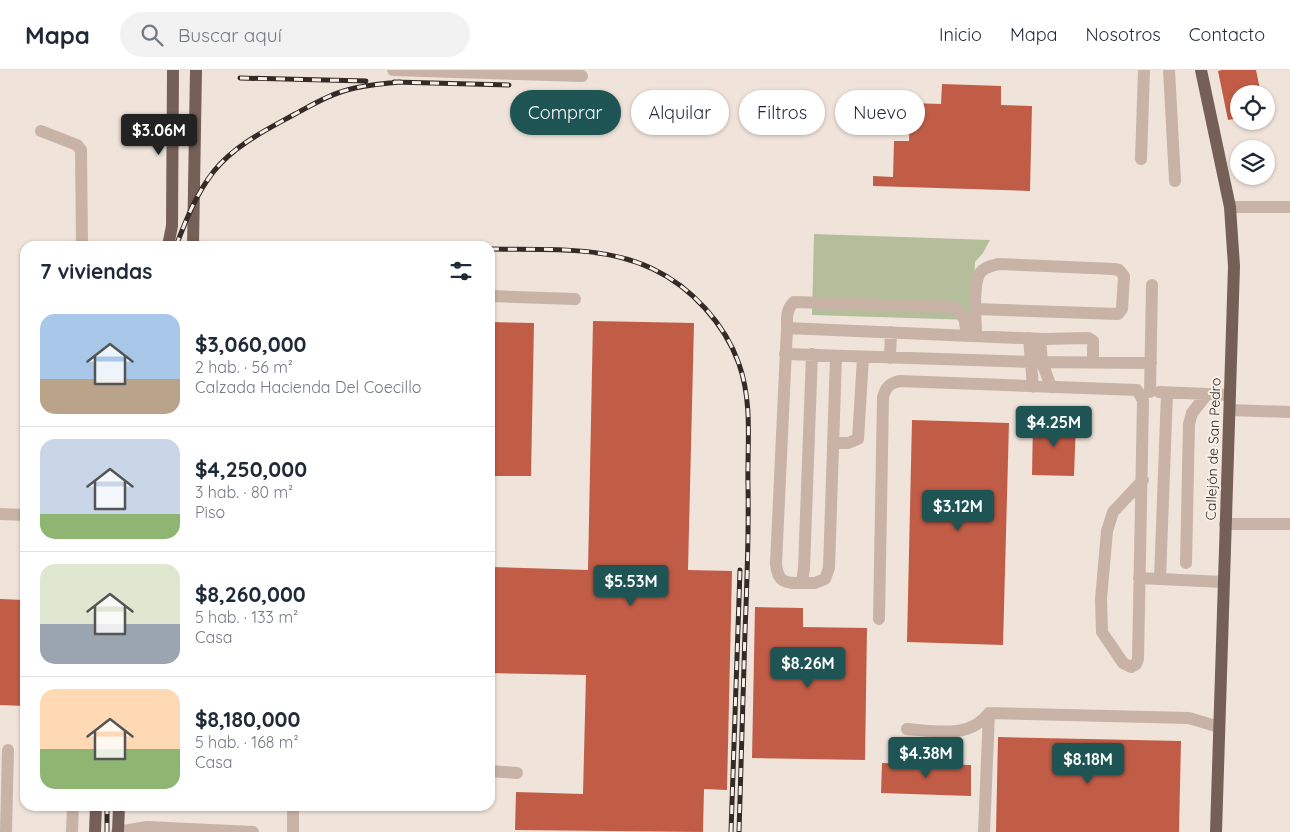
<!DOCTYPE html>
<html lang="es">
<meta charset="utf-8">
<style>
body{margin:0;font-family:Quicksand,sans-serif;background:#f2f2f3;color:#1f2937;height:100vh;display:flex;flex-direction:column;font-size:19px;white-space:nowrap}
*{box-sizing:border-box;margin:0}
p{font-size:16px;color:#747a83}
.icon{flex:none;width:28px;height:28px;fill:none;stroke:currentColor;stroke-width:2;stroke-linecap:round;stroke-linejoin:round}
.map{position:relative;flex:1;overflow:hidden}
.drawer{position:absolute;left:20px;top:171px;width:475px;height:570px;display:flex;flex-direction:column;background:#fff;border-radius:15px;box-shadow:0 1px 4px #0004}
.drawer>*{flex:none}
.hud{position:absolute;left:510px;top:20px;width:475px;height:45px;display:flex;gap:10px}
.controls{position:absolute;left:1230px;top:15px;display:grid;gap:10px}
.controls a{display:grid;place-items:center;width:45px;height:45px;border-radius:50%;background:#fff;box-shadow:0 1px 4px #0004;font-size:25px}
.price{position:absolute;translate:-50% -42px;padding:0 11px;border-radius:5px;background:#1e5454;color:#fff;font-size:16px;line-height:32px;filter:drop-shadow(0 1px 2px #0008)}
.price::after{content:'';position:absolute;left:50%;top:30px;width:15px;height:11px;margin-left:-8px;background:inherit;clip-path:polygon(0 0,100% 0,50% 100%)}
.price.current{background:#222;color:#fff}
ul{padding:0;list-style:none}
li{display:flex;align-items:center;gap:15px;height:125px;padding:0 20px}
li+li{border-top:1px solid #e0e1e3}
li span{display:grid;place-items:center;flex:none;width:140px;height:100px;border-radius:15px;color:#555}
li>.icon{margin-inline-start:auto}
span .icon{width:60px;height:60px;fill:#fffc;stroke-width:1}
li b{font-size:21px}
h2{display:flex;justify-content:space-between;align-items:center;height:60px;padding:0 20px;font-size:21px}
.pill{padding:0 18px;border-radius:22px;background:#fff;box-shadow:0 1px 4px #0004;font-size:18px;line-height:45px}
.pill.current{background:#1e5454;color:#fff}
header{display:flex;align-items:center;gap:30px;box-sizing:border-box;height:70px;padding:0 25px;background:#fff;border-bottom:1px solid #e0e1e3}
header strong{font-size:24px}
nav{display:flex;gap:28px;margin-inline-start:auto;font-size:18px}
.search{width:350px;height:45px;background:#f2f2f3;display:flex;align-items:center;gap:12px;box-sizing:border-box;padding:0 18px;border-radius:28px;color:#747a83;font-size:19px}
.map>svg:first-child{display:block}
.green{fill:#b5be9b}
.building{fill:#c15d47}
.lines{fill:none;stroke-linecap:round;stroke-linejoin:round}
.minor{stroke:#c8b3a6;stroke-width:12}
.major{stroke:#756058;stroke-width:12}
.rail-casing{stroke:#342a27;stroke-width:5}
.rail{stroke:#f8efe6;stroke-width:3;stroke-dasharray:9;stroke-linecap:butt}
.labels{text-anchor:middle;stroke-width:4;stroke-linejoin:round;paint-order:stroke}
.street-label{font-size:14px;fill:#342a27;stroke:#f8efe6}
</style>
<header>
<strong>Mapa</strong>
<div class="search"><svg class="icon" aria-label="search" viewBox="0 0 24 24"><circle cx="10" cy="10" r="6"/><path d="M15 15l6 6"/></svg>Buscar aquí</div>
<nav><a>Inicio</a><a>Mapa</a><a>Nosotros</a><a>Contacto</a></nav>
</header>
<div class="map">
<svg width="1290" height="762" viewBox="0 0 1290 762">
<rect width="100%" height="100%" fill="#f0e4da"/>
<path class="green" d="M814 164 990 170 983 183 975 192 973 250 812 245Z"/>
<path class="building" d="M1222 0H1256L1261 24H1239V48L1228 50 1218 1Z
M942 14 1001 16V35L1032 36 1030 121 873 116V106L893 107 894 71H909L910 33 941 34Z
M593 251 694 253 688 500 732 501 727 720 704 719 703 762 515 760 516 722 583 724 586 605 490 603V497L588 500Z
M490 252 534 253 531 406H490Z
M912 350 1009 353 1003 575 907 572Z
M1033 350 1076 351 1074 406 1032 405Z
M0 529 25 530V636L0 635Z
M755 537 803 538V557L867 558 865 690 752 688Z
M998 667 1181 671 1179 762H996Z
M882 693 971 695V726L881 723Z"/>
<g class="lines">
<path class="minor" d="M393 0 582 6
M1169 0 1175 111
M41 61 77 75 81 80 82 176
M1141 89 1144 0
M1230 137H1290
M490 226 575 229
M787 258C787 248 786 239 794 232L953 237C965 243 966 253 966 265
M976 266C976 250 972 215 980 203 984 197 992 196 998 194L1114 199 1119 200 1124 206 1122 239 1118 244 976 239
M1029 268 1033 317
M1040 269 1042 292 1051 317
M785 284 1031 292 1151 293
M812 284 804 498 802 513C785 513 778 513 776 494L787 258 1043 269 1088 268 1093 271V292
M890 288 891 262
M1150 322 1152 215
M1159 322 1230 325
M1230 340 1290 342
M833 373H848L858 369 863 287
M0 444 25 445
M1225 454H1290
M1186 493 1189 354 1192 343 1207 324
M1139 508 1223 512
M1160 509 1167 323
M802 513H815L825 509 829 498 836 286
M879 549 883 327C886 317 889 314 899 311L1137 320 1143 330 1138 589 1136 594 1131 597 1123 593 1102 562 1101 529 1107 461 1113 442 1143 410
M907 659C936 661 970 669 989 643L1189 648 1219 657
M490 701 517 703
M6 761 8 680
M72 762 73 736
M117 762 147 757 253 762
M293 762V736
M984 762 989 643"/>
<path class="major" d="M1201 0 1230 137 1234 196 1216 762
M168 176 172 156 173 0
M193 176 196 0
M95 762 96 736
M118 762 119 736"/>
<g class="rail-casing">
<path id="rail" d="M240 8 366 11
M394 12 509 15
M363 175 394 176
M176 176C186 150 196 124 214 101 235 75 266 60 295 44 312 35 328 25 347 20 364 15 382 14 400 12
M490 179C544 180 603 175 653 199 691 217 725 254 739 294 753 334 747 375 748 416 749 465 747 513 745 562 743 629 741 695 739 762
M107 762V736
M731 762 740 500"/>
</g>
<use href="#rail" class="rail"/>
</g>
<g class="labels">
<g class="street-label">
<text transform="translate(1213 379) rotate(-88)" y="5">Callejón de San Pedro</text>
</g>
</g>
</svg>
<div class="controls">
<a><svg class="icon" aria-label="locate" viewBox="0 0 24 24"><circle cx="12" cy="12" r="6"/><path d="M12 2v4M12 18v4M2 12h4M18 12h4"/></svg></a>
<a><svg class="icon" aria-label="layers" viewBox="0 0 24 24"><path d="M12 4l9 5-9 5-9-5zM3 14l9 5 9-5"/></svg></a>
</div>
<b class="price current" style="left:159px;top:86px">$3.06M</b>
<b class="price" style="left:1054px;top:378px">$4.25M</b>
<b class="price" style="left:958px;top:462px">$3.12M</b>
<b class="price" style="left:631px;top:537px">$5.53M</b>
<b class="price" style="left:808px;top:619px">$8.26M</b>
<b class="price" style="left:926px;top:709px">$4.38M</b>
<b class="price" style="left:1088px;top:715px">$8.18M</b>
<div class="hud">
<a class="pill current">Comprar</a>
<a class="pill">Alquilar</a>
<a class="pill">Filtros</a>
<a class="pill">Nuevo</a>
</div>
<section class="drawer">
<h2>7 viviendas<svg class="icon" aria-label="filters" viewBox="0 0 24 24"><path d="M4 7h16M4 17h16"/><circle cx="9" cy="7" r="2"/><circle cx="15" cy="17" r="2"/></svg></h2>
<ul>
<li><span style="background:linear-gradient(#a9c7e8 65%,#b9a48a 0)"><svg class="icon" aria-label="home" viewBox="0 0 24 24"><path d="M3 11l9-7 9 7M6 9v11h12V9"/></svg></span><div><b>$3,060,000</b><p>2 hab. · 56 m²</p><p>Calzada Hacienda Del Coecillo</p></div></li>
<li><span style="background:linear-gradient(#c9d6e8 75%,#8fb573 0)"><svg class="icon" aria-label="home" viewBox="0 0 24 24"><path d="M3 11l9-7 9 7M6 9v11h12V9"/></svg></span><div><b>$4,250,000</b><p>3 hab. · 80 m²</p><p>Piso</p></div></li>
<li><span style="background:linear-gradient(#dfe7d0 60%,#9aa5b1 0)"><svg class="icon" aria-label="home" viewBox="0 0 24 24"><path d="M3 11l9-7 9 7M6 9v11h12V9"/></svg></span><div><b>$8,260,000</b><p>5 hab. · 133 m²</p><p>Casa</p></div></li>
<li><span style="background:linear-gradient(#ffd9b3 60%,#8fb573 0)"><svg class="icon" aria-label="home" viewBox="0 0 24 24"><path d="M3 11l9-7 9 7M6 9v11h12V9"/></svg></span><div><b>$8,180,000</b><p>5 hab. · 168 m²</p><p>Casa</p></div></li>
</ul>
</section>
</div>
